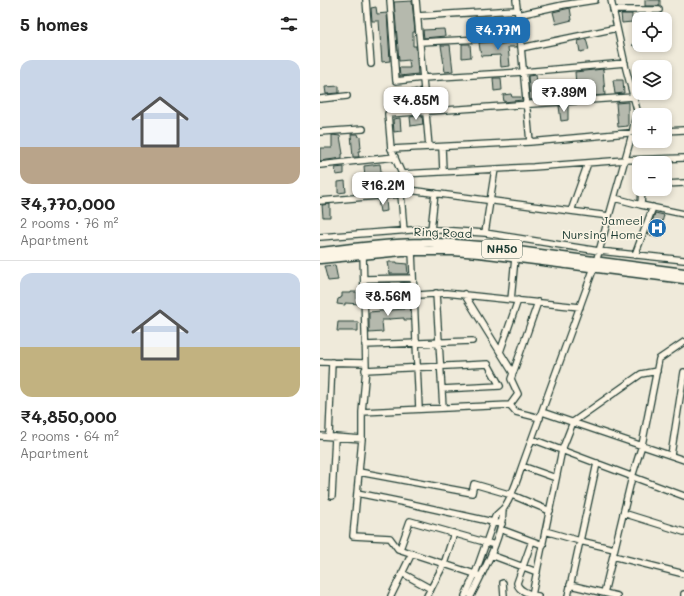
<!DOCTYPE html>
<meta charset="utf-8">
<style>
body{margin:0;font-family:Mali,sans-serif;background:#f6f6f6;color:#222;height:100vh;display:flex;flex-direction:column;font-size:15px;white-space:nowrap}
*{box-sizing:border-box;margin:0}
p{font-size:13px;color:#767676}
.icon{flex:none;width:22px;height:22px;fill:none;stroke:currentColor;stroke-width:2;stroke-linecap:round;stroke-linejoin:round}
.map{position:relative;flex:1;overflow:hidden}
.sheet{display:flex;flex-direction:column;background:#fff;width:320px}
.sheet>*{flex:none}
.tools{position:absolute;left:312px;top:12px;display:grid;gap:8px}
.tools a{display:grid;place-items:center;width:40px;height:40px;border-radius:8px;background:#fff;box-shadow:0 2px 6px #0003;font-size:20px}
.price{position:absolute;translate:-50% -34px;padding:0 9px;border-radius:8px;background:#fff;color:#222;font-size:13px;line-height:26px;filter:drop-shadow(0 1px 2px #0008)}
.price::after{content:'';position:absolute;left:50%;top:24px;width:12px;height:9px;margin-left:-6px;background:inherit;clip-path:polygon(0 0,100% 0,50% 100%)}
.price.current{background:#1f6fb2;color:#fff}
ul{padding:0;list-style:none}
li{display:grid;align-content:center;gap:8px;height:212px;padding:0 20px}
li+li{border-top:1px solid #e0e0e0}
li span{display:grid;place-items:center;height:124px;border-radius:12px;color:#555}
li>.icon{margin-inline-start:auto}
span .icon{width:72px;height:72px;fill:#fffc;stroke-width:1}
li b{font-size:17px}
h2{display:flex;justify-content:space-between;align-items:center;height:48px;padding:0 20px;font-size:17px}
main{display:flex;flex:1;min-height:0}
.map>svg:first-child{display:block}
.building{fill:#b5b9ad;stroke:#1f3d34}
.lines{fill:none;stroke-linecap:round;stroke-linejoin:round}
.minor-casing{stroke:#1f3d34;stroke-width:8}
.highway-casing{stroke:#1f3d34;stroke-width:11}
.minor{stroke:#fcf5e5;stroke-width:5.5}
.highway{stroke:#fcf5e5;stroke-width:8}
.labels{text-anchor:middle;stroke-width:3;stroke-linejoin:round;paint-order:stroke}
.shield{fill:#fcf5e5;stroke:#617469;stroke-width:1}
.shield-label{font-size:11px;font-weight:bold;fill:#1f3d34}
.poi-label{font-size:12px;fill:#1f3d34;stroke:#fcf5e5;text-anchor:end}
.street-label{font-size:12px;fill:#1f3d34;stroke:#fcf5e5}
</style>
<main>
<section class="sheet">
<h2>5 homes<svg class="icon" aria-label="filters" viewBox="0 0 24 24"><path d="M4 7h16M4 17h16"/><circle cx="9" cy="7" r="2"/><circle cx="15" cy="17" r="2"/></svg></h2>
<ul>
<li><span style="background:linear-gradient(#c9d6e8 70%,#b9a48a 0)"><svg class="icon" aria-label="home" viewBox="0 0 24 24"><path d="M3 11l9-7 9 7M6 9v11h12V9"/></svg></span><div><b>₹4,770,000</b><p>2 rooms · 76 m²</p><p>Apartment</p></div></li>
<li><span style="background:linear-gradient(#c9d6e8 60%,#c2b280 0)"><svg class="icon" aria-label="home" viewBox="0 0 24 24"><path d="M3 11l9-7 9 7M6 9v11h12V9"/></svg></span><div><b>₹4,850,000</b><p>2 rooms · 64 m²</p><p>Apartment</p></div></li>
</ul>
</section>
<div class="map">
<svg width="364" height="596" viewBox="0 0 364 596">
<rect width="100%" height="100%" fill="#efeada"/>
<filter id="ink" filterUnits="userSpaceOnUse"><feTurbulence type="fractalNoise" baseFrequency=".025" numOctaves="2"/><feDisplacementMap in="SourceGraphic" scale="8" xChannelSelector="R" yChannelSelector="G"/><feConvolveMatrix kernelMatrix="1 2 1 2 8 2 1 2 1" color-interpolation-filters="sRGB"/></filter>
<g filter="url(#ink)">
<path class="building" d="M325 0H340V6H325Z
M92 1 95 32H93V46H96L98 74 80 76 79 68H90L89 60 79 61 74 2Z
M56 7 57 14 67 13 70 61 62 62 59 21H52L51 8Z
M250 8 252 20 236 24 233 12Z
M301 14H312V22L302 23Z
M124 29 125 36 104 38 103 30Z
M319 33V45H330L322 50H319L312 45H314V41Z
M266 39 269 50 260 52 258 41Z
M196 41 197 47H188L190 66 181 67 180 55 161 56 159 43 178 42V45L188 43V42Z
M142 44H150L151 57 142 58Z
M121 45H130L133 71 125 72Z
M283 69 285 95 258 97V85H256L255 72Z
M216 75 219 99 210 100 208 76Z
M173 78H181L182 90 174 91Z
M293 80H303L304 93 295 94Z
M19 86V93L6 94 5 87Z
M228 87H236L237 98 230 99Z
M100 88 101 102 92 103 91 90Z
M191 94 192 97H201L202 100 184 102 183 95Z
M308 102V126L298 127 296 103Z
M239 106H248V120L241 121Z
M97 116H102L103 124 91 126 90 117Z
M80 118 81 131 74 132 73 119Z
M31 134H38L39 137H40L41 148H40V151H38L39 157H33Z
M12 135 20 136 23 154H22V158L0 161V148H12Z
M60 164 62 177 71 176 72 190 56 192 54 177 45 178 44 166Z
M24 167V174L16 175 15 168Z
M25 181 26 192 18 193V182Z
M58 200H66L67 211 60 212Z
M10 204V217H3L2 205Z
M335 213 344 215 338 238 328 235Z
M68 262H77V263L87 264 88 274H70Z
M15 265 18 280 8 281 4 266Z
M88 282 89 291 80 292V283Z
M50 283H71V287H70V293L60 294V289L50 288Z
M31 292H37V299H40V304L25 303V305L17 304 18 299 21 298V297H22V293H31Z
M83 300H90L91 320H84V318L69 319V320H62L63 332 49 333V312L84 309Z
M18 322H38V331H17Z"/>
<g class="lines">
<g class="minor-casing">
<path id="minor" d="M46 0 51 64
M70 0 76 81 103 78 203 72 305 63
M96 0 109 147
M196 0 198 15 210 142 71 149 68 114 313 97
M293 10H339
M198 15 243 5 275 0
M97 16 197 10
M100 42 200 37
M201 48 297 28
M0 99 27 96
M345 131 364 130
M0 132 43 129
M210 142 319 132
M122 147 123 171
M71 149 82 174 81 194 84 231
M0 165 75 157
M82 174 213 167 305 160 364 158
M345 184 364 183
M81 189 289 216
M294 198 321 205 322 189
M0 201 81 194
M321 205 364 214
M251 211 268 163
M111 230 115 193
M165 233 175 169
M0 237 104 229 165 233 279 251 364 260
M92 251 99 409
M315 255 333 207
M44 279 93 278
M116 293 123 408
M144 294 193 373
M44 299 126 293 260 307
M191 300 195 258
M45 345 152 341
M180 352 198 300
M0 362 45 363
M45 370 168 364 180 386 122 389
M190 405 198 394 191 379 218 302
M42 412 46 368 43 254
M222 412 364 460
M0 436 42 439V412L190 405 196 412 220 418
M9 436 12 362
M42 439 33 536 70 538 78 549 161 576
M212 439 364 496
M351 455 364 372
M202 466 236 478
M39 472 152 493 154 484 192 495 230 511
M37 493 96 505 182 524
M12 496 15 437
M303 513 364 532
M180 529 223 545
M225 531 260 541 294 549
M212 541 197 583C198 590 206 592 212 595
M80 549 90 521 175 545
M171 555 217 572
M293 556 364 574
M82 573 111 589
M183 583 184 596
M250 585 284 593
M71 596 92 553
M107 596 124 564 134 533
M145 596 155 574 175 517C177 513 181 511 184 508 193 495 197 480 202 466L276 262 311 138 317 110 306 69 291 0
M151 596C163 572 183 536 183 509
M218 596 212 595 242 450 253 422 321 374 337 371
M248 596 277 463
M297 596 284 593 312 477 322 445 339 359 364 342
M364 596V594"/>
</g>
<g class="highway-casing">
<path id="highway" d="M0 252C34 248 68 243 102 243 122 242 142 245 161 246L364 273
M0 259 82 251H133L159 253 364 279"/>
</g>
<use href="#minor" class="minor"/>
<use href="#highway" class="highway"/>
</g>
</g>
<defs>
<g id="hospital-disc" transform="scale(1)"><circle r="9.5" fill="#1f6fb2" stroke="#fcf5e5"/><path d="M-5-5h3v3.5h4V-5h3V5h-3V1.5h-4V5h-3Z" fill="#fff"/></g>
</defs>
<g fill-rule="evenodd">
<use href="#hospital-disc" x="337" y="228"/>
</g>
<g class="labels">
<rect class="shield" x="162" y="240" width="40" height="18" rx="3"/>
<g class="shield-label">
<text x="182" y="253">NH50</text>
</g>
<g class="poi-label">
<text x="323" y="225">Jameel<tspan x="323" dy="14">Nursing Home</tspan></text>
</g>
<g class="street-label">
<text transform="translate(123 233) rotate(2)" y="4">Ring Road</text>
</g>
</g>
</svg>
<div class="tools">
<a><svg class="icon" aria-label="locate" viewBox="0 0 24 24"><circle cx="12" cy="12" r="6"/><path d="M12 2v4M12 18v4M2 12h4M18 12h4"/></svg></a>
<a><svg class="icon" aria-label="layers" viewBox="0 0 24 24"><path d="M12 4l9 5-9 5-9-5zM3 14l9 5 9-5"/></svg></a>
<a>+</a>
<a>−</a>
</div>
<b class="price current" style="left:178px;top:51px">₹4.77M</b>
<b class="price" style="left:244px;top:113px">₹7.39M</b>
<b class="price" style="left:96px;top:121px">₹4.85M</b>
<b class="price" style="left:63px;top:206px">₹16.2M</b>
<b class="price" style="left:68px;top:317px">₹8.56M</b>
</div>
</main>
